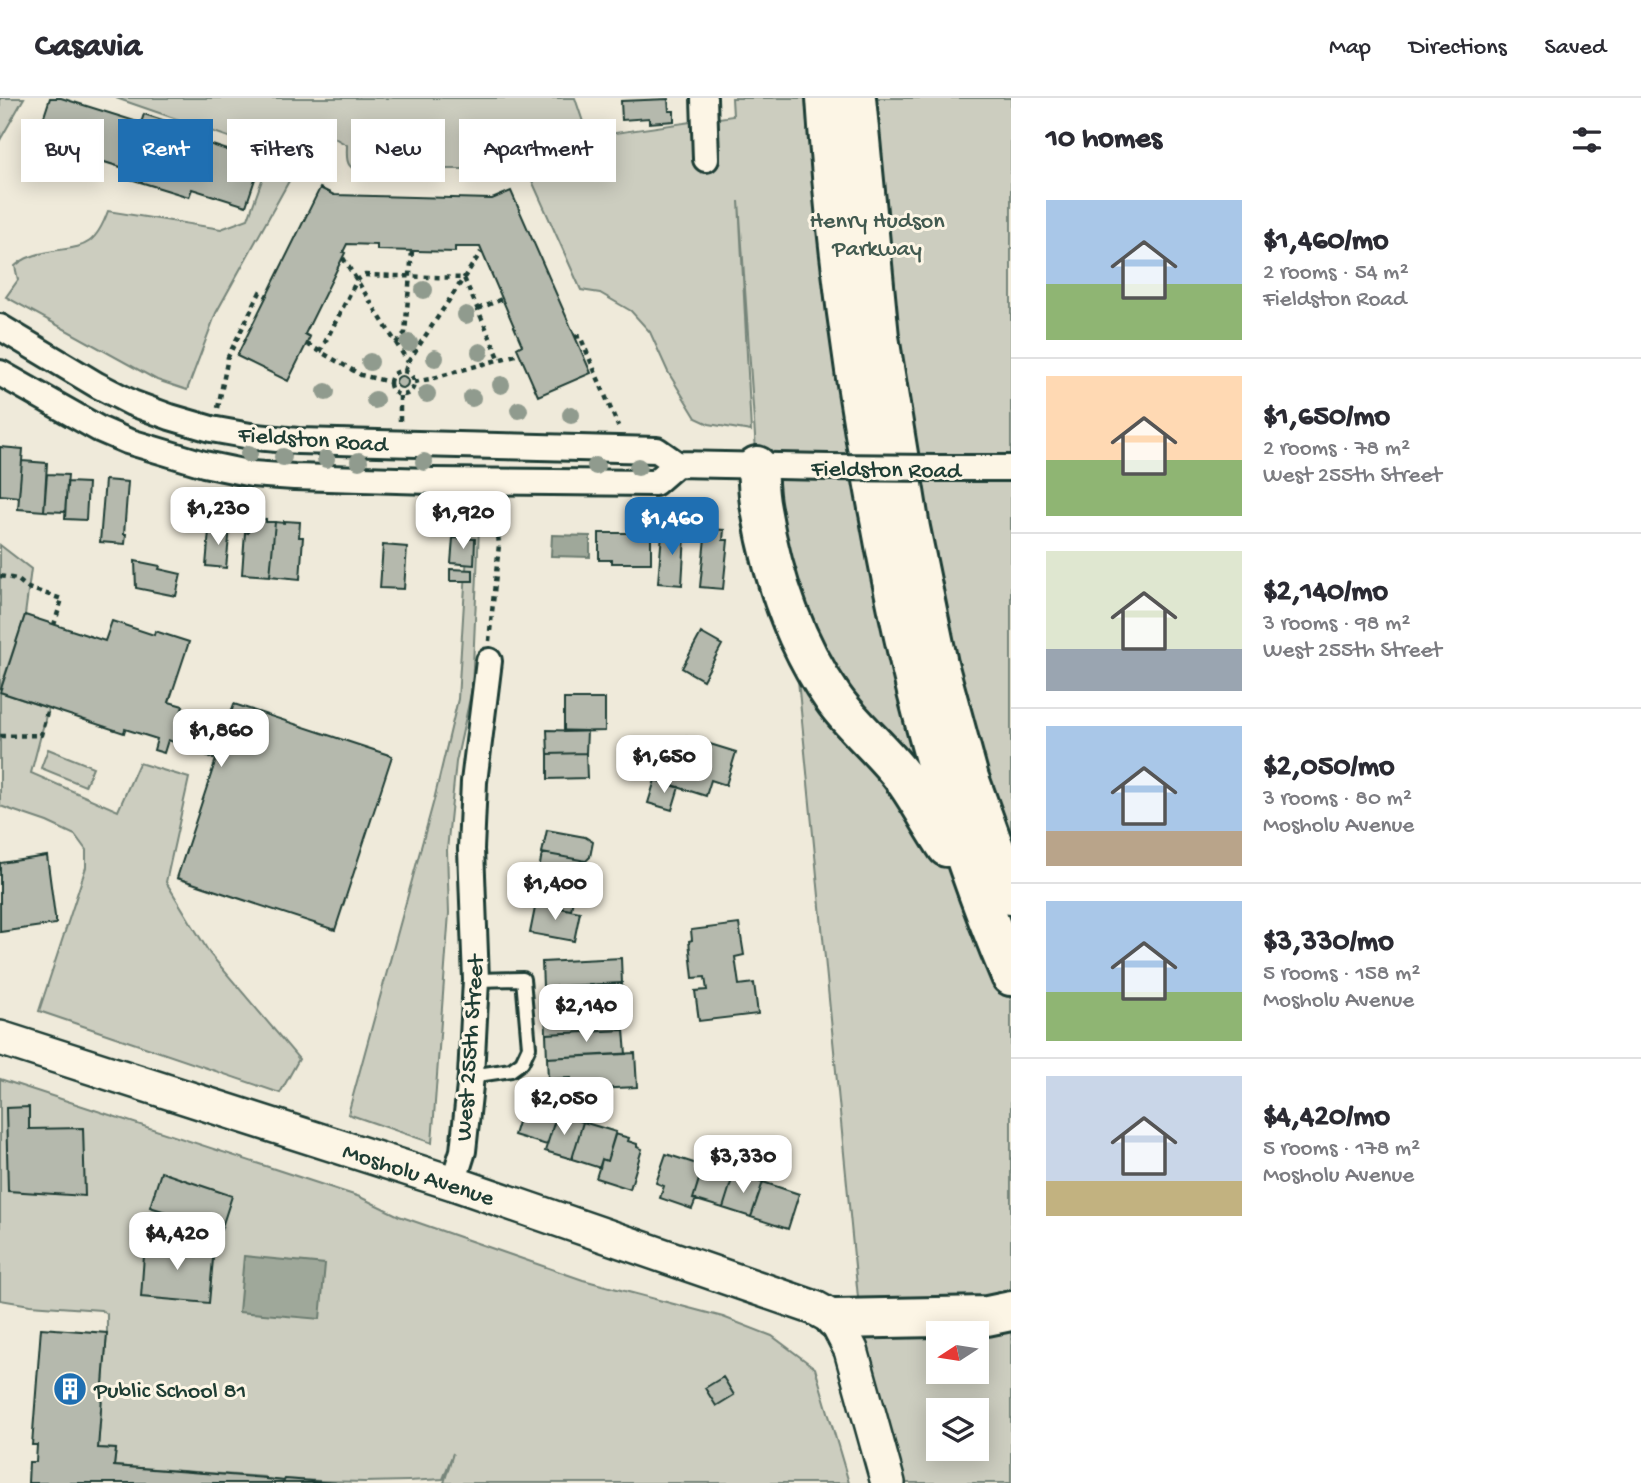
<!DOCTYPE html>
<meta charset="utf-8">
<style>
body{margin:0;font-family:"Gochi Hand",sans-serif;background:#f7f7f7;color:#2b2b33;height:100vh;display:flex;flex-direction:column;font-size:26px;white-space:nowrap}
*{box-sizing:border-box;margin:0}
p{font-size:23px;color:#7c7c81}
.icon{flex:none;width:38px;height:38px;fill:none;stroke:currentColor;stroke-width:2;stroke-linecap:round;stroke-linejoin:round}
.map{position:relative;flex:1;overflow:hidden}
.details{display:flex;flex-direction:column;background:#fff;width:630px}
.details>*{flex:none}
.guide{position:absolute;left:21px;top:21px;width:665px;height:63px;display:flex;gap:14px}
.needle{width:46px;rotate:258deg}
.tools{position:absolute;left:926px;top:1223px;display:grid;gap:14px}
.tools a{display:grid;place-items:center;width:63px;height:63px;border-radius:0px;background:#fff;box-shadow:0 4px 18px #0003;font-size:35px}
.price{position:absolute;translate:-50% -60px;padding:0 16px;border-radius:14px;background:#fff;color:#222;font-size:23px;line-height:46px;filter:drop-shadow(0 2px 4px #0008)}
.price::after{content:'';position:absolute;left:50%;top:42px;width:21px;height:16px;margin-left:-10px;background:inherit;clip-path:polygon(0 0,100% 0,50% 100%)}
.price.selected{background:#1f6fb2;color:#fff}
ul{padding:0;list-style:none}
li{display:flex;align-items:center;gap:21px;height:175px;padding:0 35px}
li+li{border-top:2px solid #e1e1e2}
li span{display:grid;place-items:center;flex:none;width:196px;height:140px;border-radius:0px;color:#555}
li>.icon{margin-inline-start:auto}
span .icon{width:84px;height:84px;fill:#fffc;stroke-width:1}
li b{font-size:30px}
h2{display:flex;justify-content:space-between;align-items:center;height:84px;padding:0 35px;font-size:30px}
.tag{padding:0 24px;border-radius:0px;background:#fff;box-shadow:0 4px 18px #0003;font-size:24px;line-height:63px}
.tag.selected{background:#1f6fb2;color:#fff}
header{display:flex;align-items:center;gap:42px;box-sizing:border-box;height:98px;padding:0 35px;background:#fff;border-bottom:2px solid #e1e1e2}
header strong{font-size:33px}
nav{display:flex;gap:38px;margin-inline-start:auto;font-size:24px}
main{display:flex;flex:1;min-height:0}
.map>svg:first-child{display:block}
.green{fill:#cccdbf;stroke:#76857a;stroke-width:2;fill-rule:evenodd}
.water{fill:#9fa89a;stroke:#6c7d71;stroke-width:2}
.building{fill:#b5b9ad;stroke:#1f3d34;stroke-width:2}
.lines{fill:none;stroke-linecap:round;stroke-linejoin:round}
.lane-casing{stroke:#1f3d34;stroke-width:18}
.street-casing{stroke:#1f3d34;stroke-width:30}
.secondary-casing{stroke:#1f3d34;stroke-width:38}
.highway-casing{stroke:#1f3d34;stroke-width:44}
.path{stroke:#1f3d34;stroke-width:4.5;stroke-dasharray:5 5;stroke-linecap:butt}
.lane{stroke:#fcf5e5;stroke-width:12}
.street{stroke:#fcf5e5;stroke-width:24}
.secondary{stroke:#fcf5e5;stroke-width:33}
.highway{stroke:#fcf5e5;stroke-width:38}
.street-bridge-casing{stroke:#1f3d34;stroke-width:30;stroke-linecap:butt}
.street-bridge{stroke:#fcf5e5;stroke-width:24}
.tree{fill:#909b8e}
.labels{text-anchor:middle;stroke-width:6;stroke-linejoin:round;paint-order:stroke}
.park-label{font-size:24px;fill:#425a50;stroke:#fcf5e5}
.street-label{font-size:24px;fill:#1f3d34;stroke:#fcf5e5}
.poi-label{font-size:24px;fill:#1f3d34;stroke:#fcf5e5;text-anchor:start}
</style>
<header>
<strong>Casavia</strong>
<nav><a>Map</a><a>Directions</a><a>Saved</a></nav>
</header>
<main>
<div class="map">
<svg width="1011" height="1385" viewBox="0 0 1011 1385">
<rect width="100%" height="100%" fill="#efeada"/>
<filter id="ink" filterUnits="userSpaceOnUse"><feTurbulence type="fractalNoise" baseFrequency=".0143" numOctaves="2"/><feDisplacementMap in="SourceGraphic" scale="14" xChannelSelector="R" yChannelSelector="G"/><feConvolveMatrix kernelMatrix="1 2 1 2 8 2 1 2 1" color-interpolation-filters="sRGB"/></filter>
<g filter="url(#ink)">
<path class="green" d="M0 0H24L0 42Z
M116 0H575L588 39 733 18 732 0H1011V1385H901L860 1220 798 582 757 368 739 103 751 333 709 326 696 320 668 274 650 234 631 213 600 195 581 192 529 76 524 71H354C345 67 347 55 347 47L329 37 307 40 300 63 216 215 187 292 157 282 6 199 18 182 15 168C23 161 29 159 39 156 78 146 92 157 108 113L221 131 248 121 272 54ZM938 1236H976V1274H938ZM938 1312H976V1351H938Z
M470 407H480L472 591 456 664 447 752 449 815 432 1045 348 1016 434 702 458 601Z
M0 447 31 471 25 517 0 592Z
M0 594 48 610 31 675 118 713 139 665 189 680 166 784 210 856 299 961 280 995 39 913 86 769V752L75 737 47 724 0 708Z
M48 651 93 669 85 688 41 670Z
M0 981 360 1099 399 1118 583 1182 723 1219 772 1238 815 1270 849 1385H444L453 1355 443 1381C391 1385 338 1385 285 1381L284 1383 266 1381 265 1379 114 1368 116 1351 98 1350 107 1235V1216L101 1212 30 1207 0 1202Z"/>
<path class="water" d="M552 437 590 438V459L551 458Z
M244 1158 325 1166 320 1221 239 1214Z"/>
<path class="building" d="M50 0H61L141 25 144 16 209 37 206 45 261 63 246 108 192 91 189 99 124 79 127 71 36 43Z
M668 1 669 13H674V23L649 25V20L622 22 621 3Z
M320 90 334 97 492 101 511 93 591 275 538 298 517 250 522 247 480 149H455V154L377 152V147L347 146 343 154 345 155 305 236 310 239 288 283 237 258Z
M396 284a6 6 0 1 1 12 0a6 6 0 1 1-12 0Z
M0 349 23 351 19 399 0 397Z
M22 363 47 365 44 413 18 411Z
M47 376 68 377 65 414 44 413Z
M105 382 128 384 124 436H126L125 446 100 444Z
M67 384 88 385 86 422 65 421Z
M250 420 266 421V424H275L270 478 242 476 245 434 248 435Z
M284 423 300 424 299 439H303L300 481 270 478 275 424 284 425Z
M222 425 227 426 230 429 226 470 206 468 209 433H217V429Z
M668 428 682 429 681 437H685L682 487 658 485 662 435H667Z
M709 431 724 432 723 442H728L723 491 700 489 705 440H708Z
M599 435H651V465H612V462H599Z
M453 440 475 441 474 467 451 465Z
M383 447 407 449 404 491 380 490Z
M135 463 160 468 159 471 181 476 176 498 136 490Z
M450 471 473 472V483H450Z
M25 517 105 543 112 523 154 537 155 533 189 544 169 604 183 608 175 634 202 643 205 632 223 638 234 606 392 658 335 832 177 780 216 661 197 654 198 652 168 642 164 655 154 652 157 641 125 631 124 635 0 594Z
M701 535 722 547 703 582 682 570Z
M564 601H605V633L564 634Z
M547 632 587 633 586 655 548 656Z
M687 639 736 654 726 687 711 682 706 698 655 682 660 665 678 671Z
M586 655 587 680 548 681V656Z
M655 682 679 689 672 712 648 705Z
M547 732 585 739 593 744 590 759 586 763 542 755Z
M542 755 581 762 576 786 538 778Z
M47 758 56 826 0 834V765Z
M538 778 576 786 571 812 533 805Z
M536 805 580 814 574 843 530 835Z
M739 826 744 857 735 859 739 887 754 885 758 916 699 923 695 893 707 892 705 879 693 880 689 843 692 842 691 832Z
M621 860 622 885 543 889 542 864Z
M622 885 623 909 545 913 543 889Z
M623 909 624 932 546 936 545 913Z
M624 932 626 956 547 960 546 936Z
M635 955 637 989 572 992 571 980 548 981 547 960Z
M527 995 560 1006 547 1047 514 1037Z
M29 1009V1031L83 1030 85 1098 8 1093 6 1010Z
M557 1016 583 1024 572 1061 545 1053Z
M583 1024 616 1034 607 1063 602 1061 600 1070 572 1061Z
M615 1036 629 1040 628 1043 637 1046V1049L642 1051 630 1091 596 1080 602 1061 607 1063Z
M666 1056 703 1068 693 1101H696L692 1111 660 1100 664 1088 656 1085Z
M704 1065 734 1075 723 1110 693 1101Z
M161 1074 232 1098 221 1132 199 1125 196 1133 169 1124 172 1116 150 1109Z
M734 1075 763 1084 751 1119 723 1110Z
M763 1084 799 1096 788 1131 751 1119Z
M145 1144 214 1150 209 1205 141 1199Z
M41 1230 107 1235 98 1350 116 1351 114 1368 266 1380V1381L284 1383 285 1381 336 1385H28L29 1364H36L37 1347H32Z
M723 1279 734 1297 716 1308 705 1290Z"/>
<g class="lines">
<g class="lane-casing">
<path id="lane" d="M471 978 511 972 522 964 529 949 523 881 476 882"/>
</g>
<g class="street-casing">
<path id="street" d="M704 0 706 61
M0 229 97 287 132 305 170 319 211 331 256 339 298 343 657 352 677 366 828 369
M0 275 99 331 127 343 204 366 252 376 294 379 431 383 655 385 677 366
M936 370H1011
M453 1085 463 1053 471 978 476 882 471 751 474 684 489 563"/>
</g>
<g class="secondary-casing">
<path id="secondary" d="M0 940 453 1085 815 1210 835 1221 851 1252 888 1385"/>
</g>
<g class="highway-casing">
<path id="highway" d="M826 0C835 139 853 278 879 415 908 575 947 728 1011 878
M856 0 879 239 910 430 938 566 969 680 1011 797
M757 368C758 382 758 397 761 411 772 477 795 545 833 600 853 629 884 653 904 681 920 703 932 727 947 749
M835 1221 987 1218 1011 1213"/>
</g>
<path class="path" d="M343 160 408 264
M478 211 502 201
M575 239 580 238 618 328
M396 245 405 235 412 153
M307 246 361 277 390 284
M320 254 357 182 365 177 464 180 500 262
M405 273 408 264 481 154
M390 285a12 12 0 1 1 24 0a12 12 0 1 1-24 0Z
M414 284 430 281 519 256
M218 310 228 259 260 194 267 198
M400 323V296
M0 478 17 481 28 490 62 501 54 527
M489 543 499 447 495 405
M0 638 41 637 48 610"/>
<use href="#lane" class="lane"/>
<use href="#street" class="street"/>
<use href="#secondary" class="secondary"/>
<use href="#highway" class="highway"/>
<g class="street-bridge-casing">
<path id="street-bridge" d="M828 369 936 370"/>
</g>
<use href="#street-bridge" class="street-bridge"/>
</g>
<g class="tree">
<circle cx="424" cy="192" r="9"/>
<circle cx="466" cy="217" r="9"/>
<circle cx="409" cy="245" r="9"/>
<circle cx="480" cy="254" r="9"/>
<circle cx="435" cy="260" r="9"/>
<circle cx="370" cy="264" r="9"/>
<circle cx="501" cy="287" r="9"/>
<circle cx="326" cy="294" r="9"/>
<circle cx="427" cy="296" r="9"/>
<circle cx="472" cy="300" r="9"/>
<circle cx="375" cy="302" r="9"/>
<circle cx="519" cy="312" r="9"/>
<circle cx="571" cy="317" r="9"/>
<circle cx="249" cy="356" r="9"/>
<circle cx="283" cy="359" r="9"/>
<circle cx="326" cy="361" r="9"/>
<circle cx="359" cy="363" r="9"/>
<circle cx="424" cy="364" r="9"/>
<circle cx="596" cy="368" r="9"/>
<circle cx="638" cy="369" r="9"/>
</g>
</g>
<defs>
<g id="building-disc" transform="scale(1.75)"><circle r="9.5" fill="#1f6fb2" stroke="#fcf5e5"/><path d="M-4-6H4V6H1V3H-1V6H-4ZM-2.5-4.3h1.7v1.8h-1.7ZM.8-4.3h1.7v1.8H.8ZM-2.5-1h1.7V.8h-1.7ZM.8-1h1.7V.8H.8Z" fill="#fff"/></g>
</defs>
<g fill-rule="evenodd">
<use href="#building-disc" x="70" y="1291"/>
</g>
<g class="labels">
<g class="park-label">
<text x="877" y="129">Henry Hudson<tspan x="877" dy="28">Parkway</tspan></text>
</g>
<g class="street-label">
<text transform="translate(313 340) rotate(4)" y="8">Fieldston Road</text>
<text transform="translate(886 370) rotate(1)" y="8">Fieldston Road</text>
<text transform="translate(468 950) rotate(-86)" y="8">West 255th Street</text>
<text transform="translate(419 1075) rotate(18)" y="8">Mosholu Avenue</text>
</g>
<g class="poi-label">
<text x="94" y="1299">Public School 81</text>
</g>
</g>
</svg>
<div class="tools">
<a><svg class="needle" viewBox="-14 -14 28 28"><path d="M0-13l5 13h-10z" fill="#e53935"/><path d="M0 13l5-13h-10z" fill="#7c7c81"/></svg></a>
<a><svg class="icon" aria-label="layers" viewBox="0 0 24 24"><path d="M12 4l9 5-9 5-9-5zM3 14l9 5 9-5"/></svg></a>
</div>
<b class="price" style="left:218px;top:449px">$1,230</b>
<b class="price" style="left:463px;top:453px">$1,920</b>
<b class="price selected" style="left:672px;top:459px">$1,460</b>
<b class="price" style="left:221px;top:671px">$1,860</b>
<b class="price" style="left:664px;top:697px">$1,650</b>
<b class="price" style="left:555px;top:824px">$1,400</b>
<b class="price" style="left:586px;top:946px">$2,140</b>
<b class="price" style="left:564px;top:1039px">$2,050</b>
<b class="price" style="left:743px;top:1097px">$3,330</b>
<b class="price" style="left:177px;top:1174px">$4,420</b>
<div class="guide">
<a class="tag">Buy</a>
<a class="tag selected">Rent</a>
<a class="tag">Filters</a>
<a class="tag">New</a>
<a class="tag">Apartment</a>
</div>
</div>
<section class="details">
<h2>10 homes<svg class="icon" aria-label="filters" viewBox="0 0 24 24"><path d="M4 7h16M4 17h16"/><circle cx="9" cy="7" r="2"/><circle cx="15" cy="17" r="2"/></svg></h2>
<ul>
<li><span style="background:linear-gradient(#a9c7e8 60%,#8fb573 0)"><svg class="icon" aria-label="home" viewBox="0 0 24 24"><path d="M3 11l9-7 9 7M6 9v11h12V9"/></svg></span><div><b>$1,460/mo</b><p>2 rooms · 54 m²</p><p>Fieldston Road</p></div></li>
<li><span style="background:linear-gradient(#ffd9b3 60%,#8fb573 0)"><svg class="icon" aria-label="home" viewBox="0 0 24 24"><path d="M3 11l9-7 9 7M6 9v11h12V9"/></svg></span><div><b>$1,650/mo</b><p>2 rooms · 78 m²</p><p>West 255th Street</p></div></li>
<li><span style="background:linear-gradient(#dfe7d0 70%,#9aa5b1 0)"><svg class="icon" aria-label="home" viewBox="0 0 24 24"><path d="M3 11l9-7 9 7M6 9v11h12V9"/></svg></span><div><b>$2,140/mo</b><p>3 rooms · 98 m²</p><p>West 255th Street</p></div></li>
<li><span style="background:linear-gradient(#a9c7e8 75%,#b9a48a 0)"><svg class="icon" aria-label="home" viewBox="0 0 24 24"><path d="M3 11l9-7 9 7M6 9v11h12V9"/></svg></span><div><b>$2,050/mo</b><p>3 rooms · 80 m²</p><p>Mosholu Avenue</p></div></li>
<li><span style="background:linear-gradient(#a9c7e8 65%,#8fb573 0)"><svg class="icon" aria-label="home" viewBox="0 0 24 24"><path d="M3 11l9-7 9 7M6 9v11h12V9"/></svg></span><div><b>$3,330/mo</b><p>5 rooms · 158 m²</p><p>Mosholu Avenue</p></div></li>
<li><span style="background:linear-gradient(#c9d6e8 75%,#c2b280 0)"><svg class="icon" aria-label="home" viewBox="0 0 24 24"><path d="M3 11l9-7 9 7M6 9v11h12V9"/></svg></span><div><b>$4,420/mo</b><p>5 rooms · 178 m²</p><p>Mosholu Avenue</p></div></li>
</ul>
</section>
</main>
